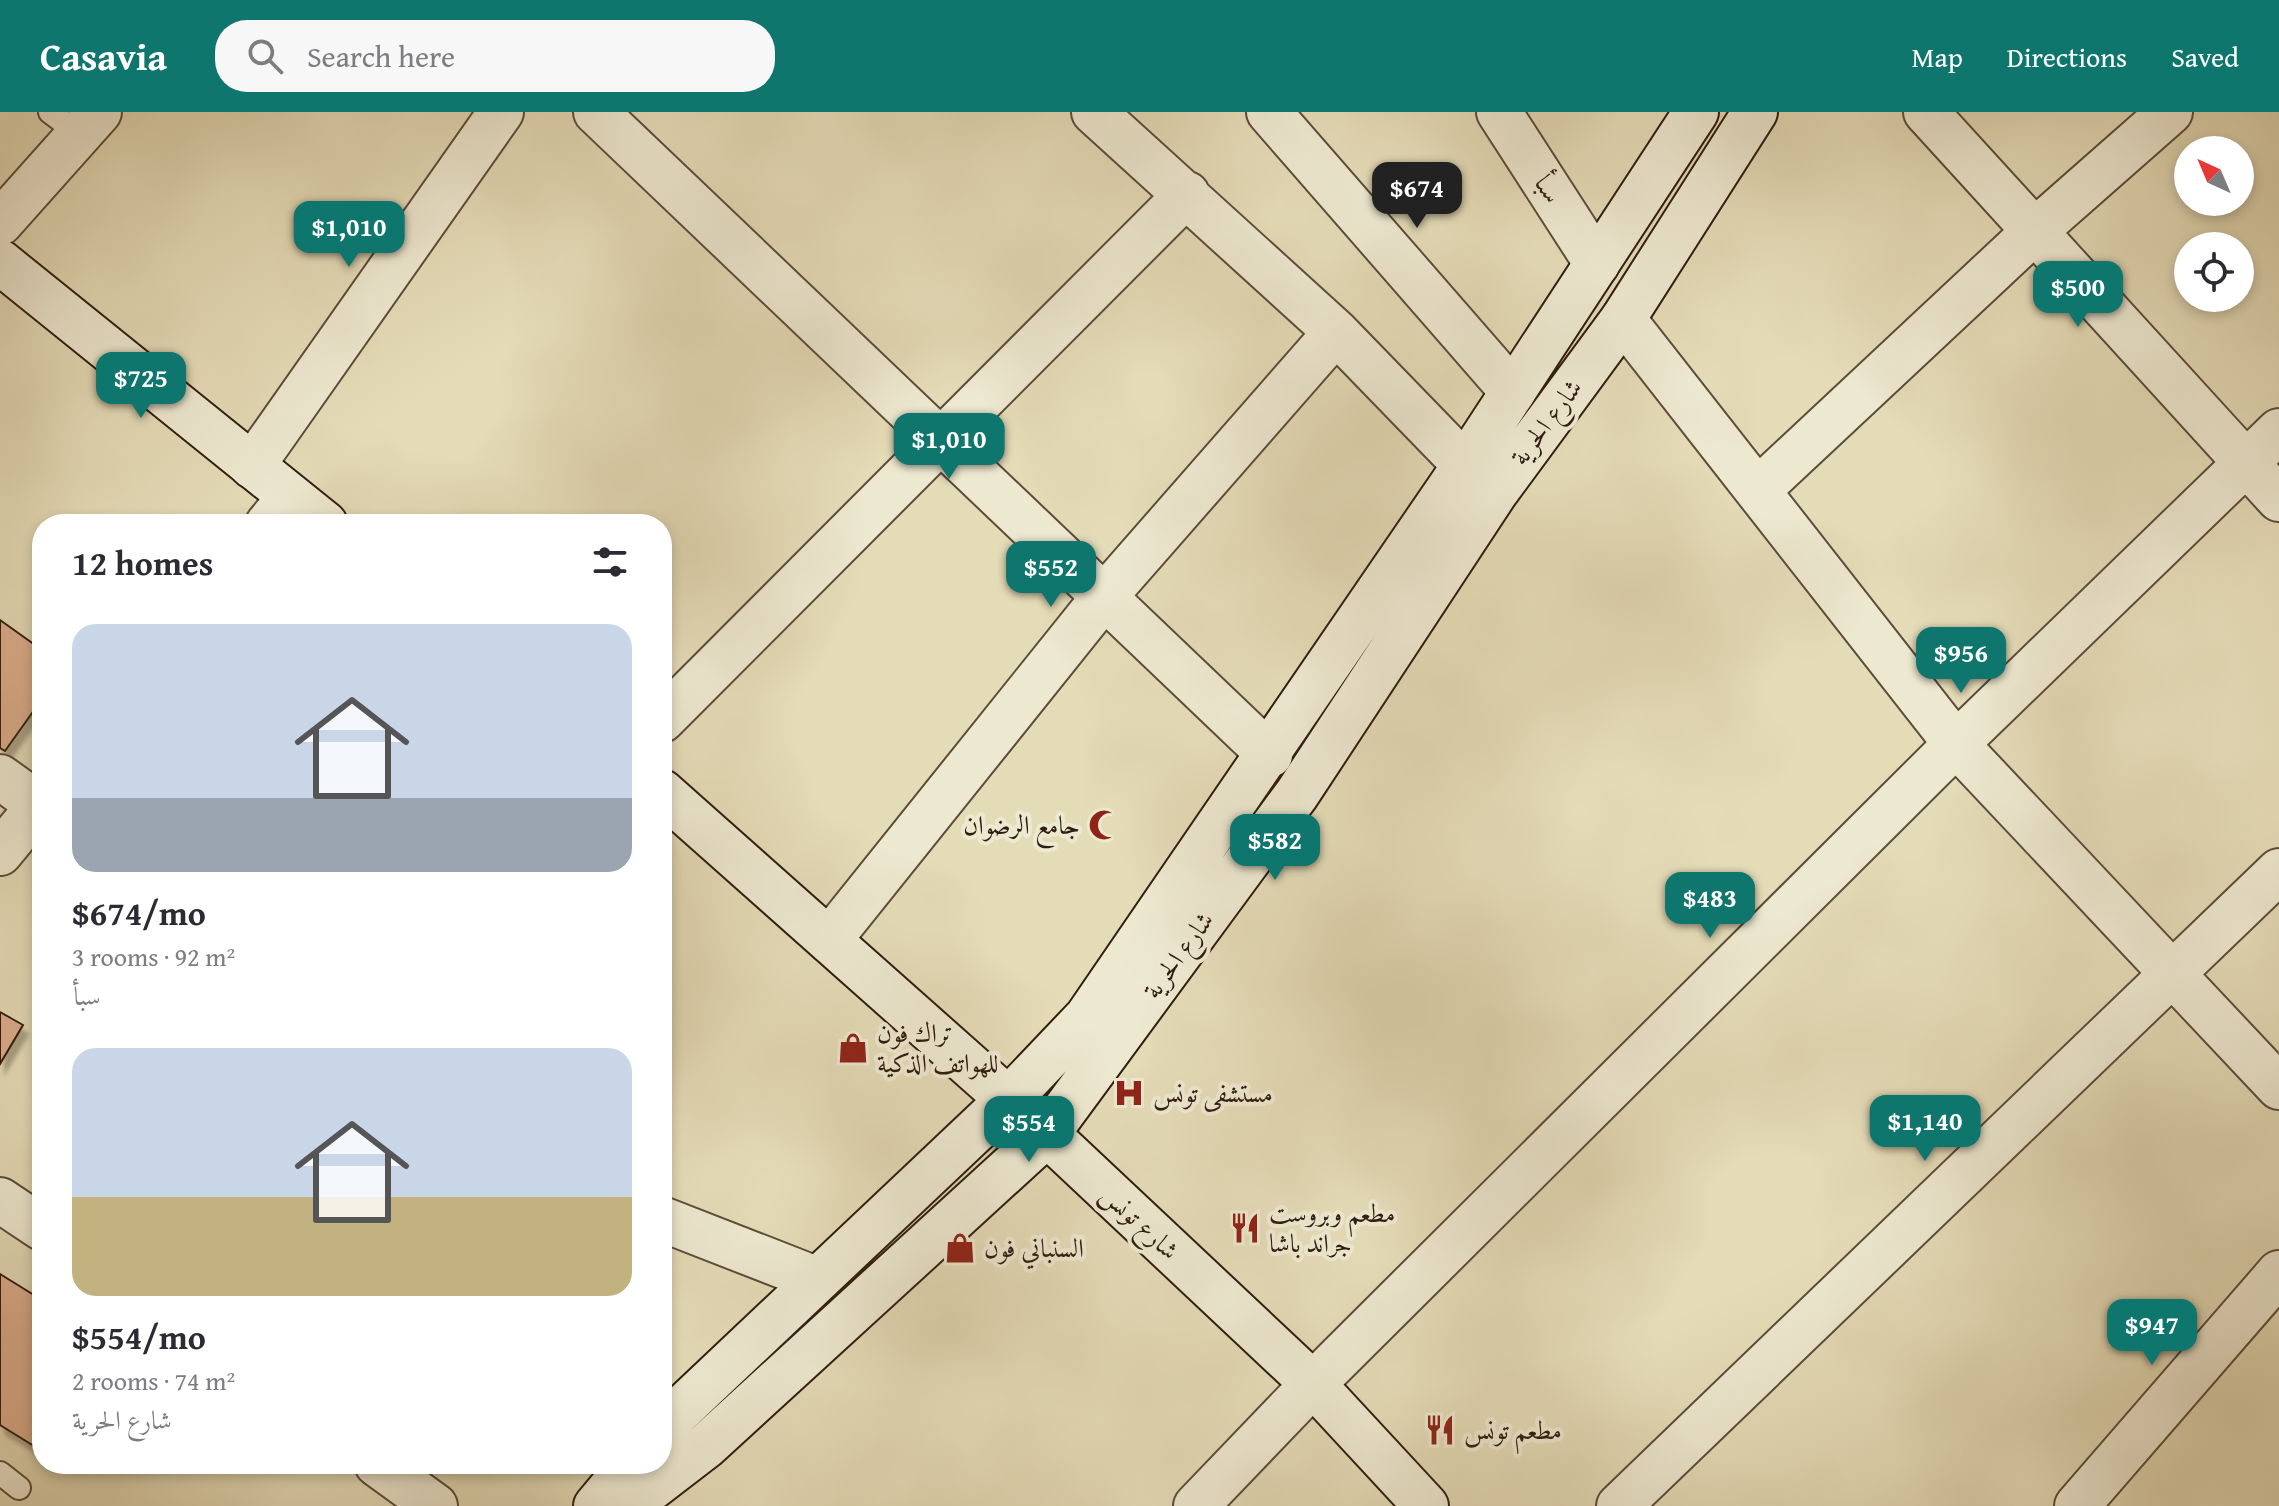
<!DOCTYPE html>
<meta charset="utf-8">
<style>
body{margin:0;font-family:"Gentium Book Plus",Amiri,serif;background:#f7f7f7;color:#2b2b33;height:100vh;display:flex;flex-direction:column;font-size:30px;white-space:nowrap}
*{box-sizing:border-box;margin:0}
p{font-size:26px;color:#7c7c81}
.icon{flex:none;width:44px;height:44px;fill:none;stroke:currentColor;stroke-width:2;stroke-linecap:round;stroke-linejoin:round}
.map{position:relative;flex:1;overflow:hidden}
.panel{position:absolute;left:32px;top:402px;width:640px;height:960px;display:flex;flex-direction:column;background:#fff;border-radius:32px;box-shadow:0 4px 12px #0003}
.panel>*{flex:none}
.needle{width:52px;rotate:316deg}
.fabs{position:absolute;left:2174px;top:24px;display:grid;gap:16px}
.fabs a{display:grid;place-items:center;width:80px;height:80px;border-radius:50%;background:#fff;box-shadow:0 4px 12px #0003;font-size:40px}
.price{position:absolute;translate:-50% -68px;padding:0 18px;border-radius:16px;background:#0f766e;color:#fff;font-size:26px;line-height:52px;filter:drop-shadow(0 2px 4px #0008)}
.price::after{content:'';position:absolute;left:50%;top:48px;width:24px;height:18px;margin-left:-12px;background:inherit;clip-path:polygon(0 0,100% 0,50% 100%)}
.price.current{background:#222;color:#fff}
ul{padding:0;list-style:none}
li{display:grid;align-content:center;gap:16px;height:424px;padding:0 40px}
li span{display:grid;place-items:center;height:248px;border-radius:24px;color:#555}
li>.icon{margin-inline-start:auto}
span .icon{width:144px;height:144px;fill:#fffc;stroke-width:1}
li b{font-size:34px}
h2{display:flex;justify-content:space-between;align-items:center;height:96px;padding:0 40px;font-size:34px}
header{display:flex;align-items:center;gap:48px;box-sizing:border-box;height:112px;padding:0 40px;background:#0f766e;color:#fff}
header strong{font-size:38px}
nav{display:flex;gap:44px;margin-inline-start:auto;font-size:28px}
.search{width:560px;height:72px;background:#f7f7f7;display:flex;align-items:center;gap:20px;box-sizing:border-box;padding:0 28px;border-radius:32px;color:#7c7c81;font-size:30px}
.map>svg:first-child{display:block}
.building{fill:#dcae8e;stroke:#301d10;stroke-width:2;filter:url(#shadow)}
.lines{fill:none;stroke-linecap:round;stroke-linejoin:round}
.lane-casing{stroke:#5d4c3a;stroke-width:26}
.street-casing{stroke:#5d4c3a;stroke-width:48}
.secondary-casing{stroke:#301d10;stroke-width:48}
.lane{stroke:#ede8d0;stroke-width:22}
.street{stroke:#ede8d0;stroke-width:44}
.secondary{stroke:#ede8d0;stroke-width:44}
.labels{text-anchor:middle;stroke-width:8;stroke-linejoin:round;paint-order:stroke}
.street-label{font-size:26px;fill:#301d10;stroke:#ede8d0}
.poi-label{font-size:26px;fill:#301d10;stroke:#ede8d0;text-anchor:start}
</style>
<header>
<strong>Casavia</strong>
<div class="search"><svg class="icon" aria-label="search" viewBox="0 0 24 24"><circle cx="10" cy="10" r="6"/><path d="M15 15l6 6"/></svg>Search here</div>
<nav><a>Map</a><a>Directions</a><a>Saved</a></nav>
</header>
<div class="map">
<svg width="2279" height="1394" viewBox="0 0 2279 1394">
<defs>
<filter id="shadow"><feDropShadow dx="5" dy="9" stdDeviation="2" flood-color="#0004"/></filter>
</defs>
<rect width="100%" height="100%" fill="#e4dbb7"/>
<filter id="stains"><feTurbulence type="fractalNoise" baseFrequency=".0025" numOctaves="4"/><feColorMatrix values="0 0 0 0 .2 0 0 0 0 .09 0 0 0 0 .02 0 0 0 .5 -.17"/></filter>
<radialGradient id="worn" r=".72"><stop offset=".6" stop-color="#630" stop-opacity="0"/><stop offset="1" stop-color="#630" stop-opacity=".3"/></radialGradient>
<path class="building" d="M0 508 42 538V587L5 639 0 636Z
M0 900 23 913 0 952Z
M0 1162 42 1188V1339L0 1313Z"/>
<g class="lines">
<g class="lane-casing">
<path id="lane" d="M50 0 79 22
M0 1361 19 1376"/>
</g>
<g class="street-casing">
<path id="street" d="M596 0 1270 643
M1094 0 1336 220 1465 353
M1269 0 1513 280
M1499 0 1597 152
M1926 0 2279 387
M0 111 99 0
M1623 207 1956 632 2279 975
M252 354 501 0
M1758 378 2036 118 2170 0
M268 412 290 385
M662 608 1187 82
M0 665 39 693
M0 741 42 690
M829 828 1104 485 1336 220
M0 1088 42 1116
M662 1107 816 1167
M377 1352 435 1394
M1196 1394 1313 1272 1956 632 2279 319
M1619 1394 2279 759
M2077 1394 2279 1161"/>
</g>
<g class="secondary-casing">
<path id="secondary" d="M0 150 325 412
M662 680 1047 1022 1313 1272 1426 1394
M662 1315 1009 987 1087 905 1465 353 1696 0
M596 1394 631 1352
M628 1394 706 1334 1047 1022 1297 682 1495 381 1623 207 1755 0"/>
</g>
<use href="#lane" class="lane"/>
<use href="#street" class="street"/>
<use href="#secondary" class="secondary"/>
</g>
<defs>
<g id="mosque-bare" transform="scale(2.4)"><path d="M3.5-4.9A6 6 0 1 0 3.5 4.9A5 5 0 1 1 3.5-4.9Z" fill="#8f2418" stroke="#ede8d0" stroke-width="2.5" paint-order="stroke"/></g>
<g id="shop-bare" transform="scale(2.4)"><path d="M-5-2.5h2.3a2.7 3.5 0 0 1 5.4 0H5L5.5 6h-11ZM-1.5-2.5h3a1.5 2.3 0 0 0-3 0Z" fill="#8f2418" stroke="#ede8d0" stroke-width="2.5" paint-order="stroke"/></g>
<g id="hospital-bare" transform="scale(2.4)"><path d="M-5-5h3v3.5h4V-5h3V5h-3V1.5h-4V5h-3Z" fill="#8f2418" stroke="#ede8d0" stroke-width="2.5" paint-order="stroke"/></g>
<g id="restaurant-bare" transform="scale(2.4)"><path d="M-5-6h1v4h1v-4h1v4h1v-4h1v5L-1.5 .5V6h-2V.5L-5-1ZM5-6V6H3V1.5H1.5Q1.5-4 5-6Z" fill="#8f2418" stroke="#ede8d0" stroke-width="2.5" paint-order="stroke"/></g>
</defs>
<g fill-rule="evenodd">
<use href="#mosque-bare" x="1104" y="713"/>
<use href="#shop-bare" x="853" y="936"/>
<use href="#hospital-bare" x="1129" y="981"/>
<use href="#restaurant-bare" x="1245" y="1116"/>
<use href="#shop-bare" x="960" y="1136"/>
<use href="#restaurant-bare" x="1440" y="1318"/>
</g>
<g class="labels">
<g class="street-label">
<text transform="translate(1548 76) rotate(57)" y="9">سبأ</text>
<text transform="translate(1546 310) rotate(-53)" y="9">شارع الحرية</text>
<text transform="translate(1178 843) rotate(-54)" y="9">شارع الحرية</text>
<text transform="translate(1140 1110) rotate(43)" y="9">شارع تونس</text>
</g>
<g class="poi-label">
<text x="1080" y="722" text-anchor="end">جامع الرضوان</text>
<text x="877" y="930">تراك فون<tspan x="877" dy="30">للهواتف الذكية</tspan></text>
<text x="1153" y="990">مستشفى تونس</text>
<text x="1269" y="1110">مطعم وبروست<tspan x="1269" dy="30">جراند باشا</tspan></text>
<text x="984" y="1145">السنباني فون</text>
<text x="1464" y="1327">مطعم تونس</text>
</g>
</g>
<rect width="100%" height="100%" filter="url(#stains)"/>
<rect width="100%" height="100%" fill="url(#worn)"/>
</svg>
<div class="fabs">
<a><svg class="needle" viewBox="-14 -14 28 28"><path d="M0-13l5 13h-10z" fill="#e53935"/><path d="M0 13l5-13h-10z" fill="#7c7c81"/></svg></a>
<a><svg class="icon" aria-label="locate" viewBox="0 0 24 24"><circle cx="12" cy="12" r="6"/><path d="M12 2v4M12 18v4M2 12h4M18 12h4"/></svg></a>
</div>
<b class="price current" style="left:1417px;top:118px">$674</b>
<b class="price" style="left:349px;top:157px">$1,010</b>
<b class="price" style="left:2078px;top:217px">$500</b>
<b class="price" style="left:141px;top:308px">$725</b>
<b class="price" style="left:949px;top:369px">$1,010</b>
<b class="price" style="left:1051px;top:497px">$552</b>
<b class="price" style="left:1961px;top:583px">$956</b>
<b class="price" style="left:1275px;top:770px">$582</b>
<b class="price" style="left:1710px;top:828px">$483</b>
<b class="price" style="left:1925px;top:1051px">$1,140</b>
<b class="price" style="left:1029px;top:1052px">$554</b>
<b class="price" style="left:2152px;top:1255px">$947</b>
<section class="panel">
<h2>12 homes<svg class="icon" aria-label="filters" viewBox="0 0 24 24"><path d="M4 7h16M4 17h16"/><circle cx="9" cy="7" r="2"/><circle cx="15" cy="17" r="2"/></svg></h2>
<ul>
<li><span style="background:linear-gradient(#c9d6e8 70%,#9aa5b1 0)"><svg class="icon" aria-label="home" viewBox="0 0 24 24"><path d="M3 11l9-7 9 7M6 9v11h12V9"/></svg></span><div><b>$674/mo</b><p>3 rooms · 92 m²</p><p>سبأ</p></div></li>
<li><span style="background:linear-gradient(#c9d6e8 60%,#c2b280 0)"><svg class="icon" aria-label="home" viewBox="0 0 24 24"><path d="M3 11l9-7 9 7M6 9v11h12V9"/></svg></span><div><b>$554/mo</b><p>2 rooms · 74 m²</p><p>شارع الحرية</p></div></li>
</ul>
</section>
</div>
